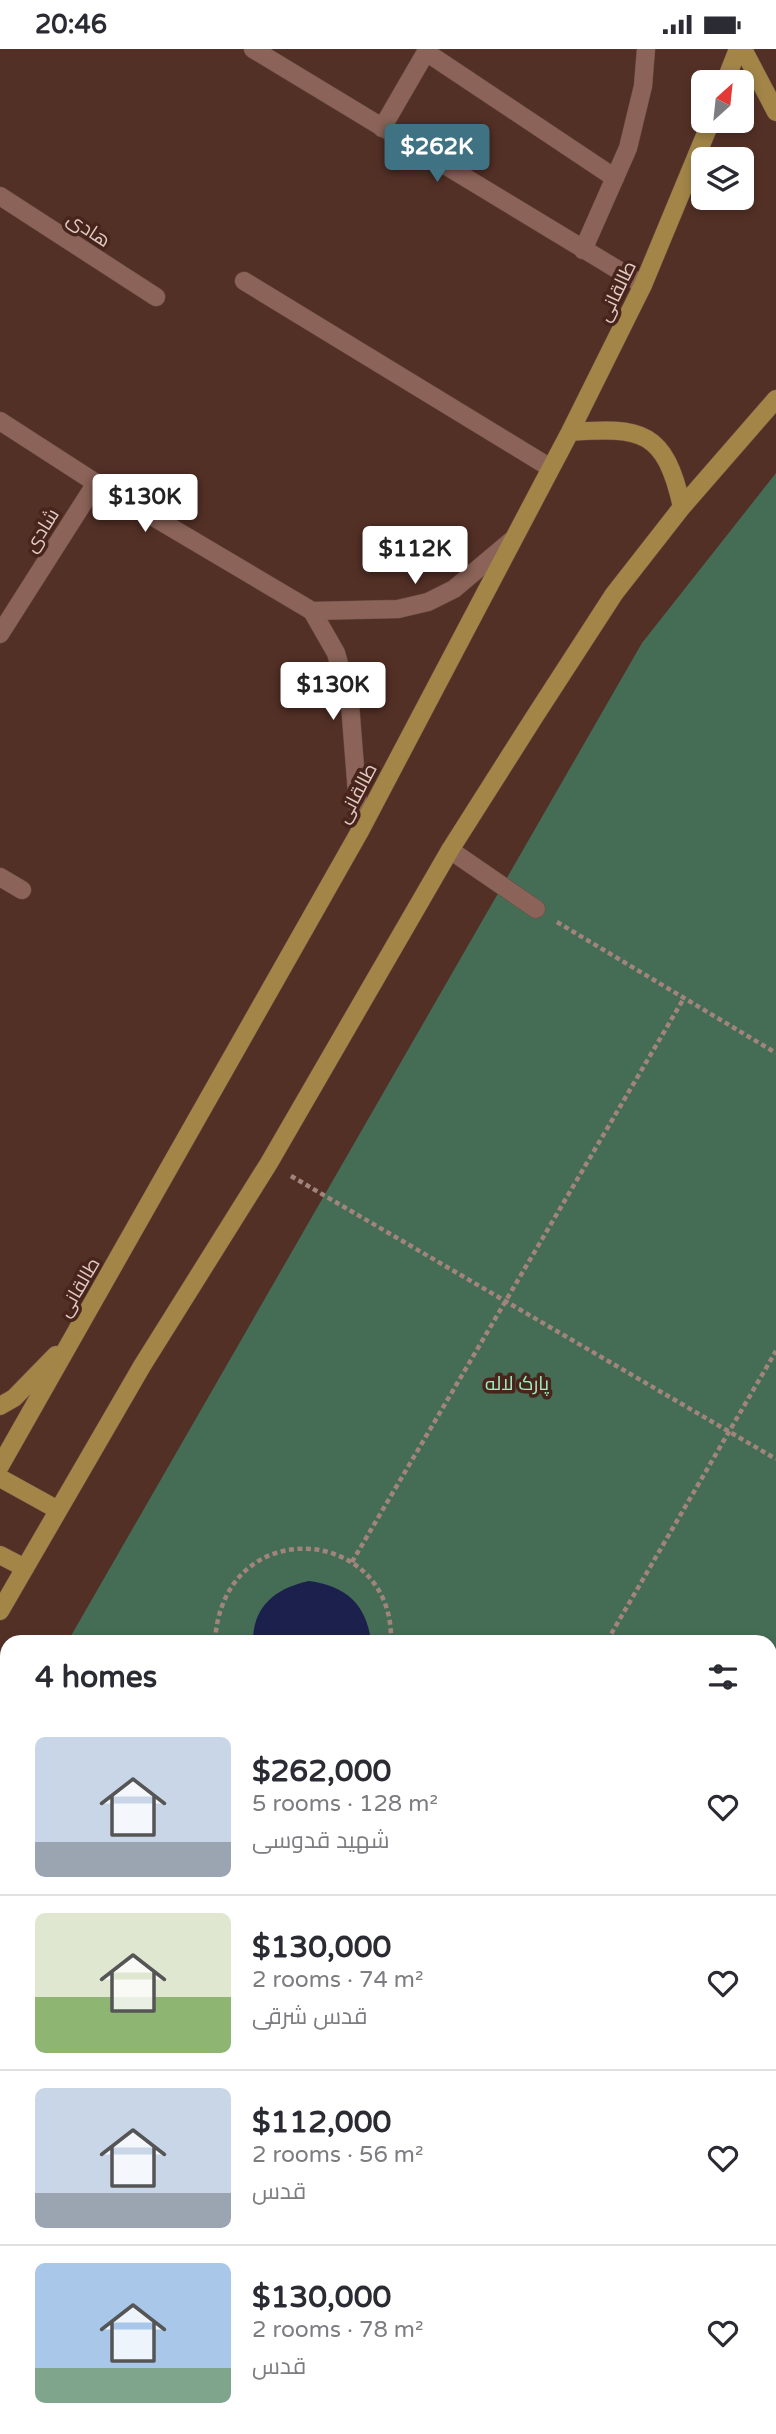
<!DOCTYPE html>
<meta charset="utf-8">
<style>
body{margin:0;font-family:"Varela Round",Cairo,sans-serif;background:#f7f7f7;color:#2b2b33;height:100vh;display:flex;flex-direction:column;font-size:26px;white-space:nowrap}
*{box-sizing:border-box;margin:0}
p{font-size:23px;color:#7c7c81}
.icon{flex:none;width:38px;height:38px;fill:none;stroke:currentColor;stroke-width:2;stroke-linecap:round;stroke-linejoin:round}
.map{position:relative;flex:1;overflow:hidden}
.sheet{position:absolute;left:0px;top:1586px;width:777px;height:800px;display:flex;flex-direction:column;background:#fff;border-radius:21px 21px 0 0;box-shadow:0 4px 10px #0003}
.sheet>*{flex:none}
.needle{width:46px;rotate:27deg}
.tools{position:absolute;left:691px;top:21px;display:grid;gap:14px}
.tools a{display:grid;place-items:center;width:63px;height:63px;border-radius:10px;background:#fff;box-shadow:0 4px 10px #0003;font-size:35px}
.price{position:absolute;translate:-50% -60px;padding:0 16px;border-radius:7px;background:#fff;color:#222;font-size:23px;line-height:46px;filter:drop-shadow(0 2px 4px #0008)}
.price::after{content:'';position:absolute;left:50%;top:42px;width:21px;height:16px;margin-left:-10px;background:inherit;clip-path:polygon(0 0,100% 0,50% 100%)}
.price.selected{background:#3f7282;color:#fff}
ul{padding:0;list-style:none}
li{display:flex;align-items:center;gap:21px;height:175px;padding:0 35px}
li+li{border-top:2px solid #e1e1e2}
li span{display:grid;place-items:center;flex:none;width:196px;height:140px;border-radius:10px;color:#555}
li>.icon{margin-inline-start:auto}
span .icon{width:84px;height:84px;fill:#fffc;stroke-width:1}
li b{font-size:30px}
h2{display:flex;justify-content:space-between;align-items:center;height:84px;padding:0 35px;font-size:30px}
.status{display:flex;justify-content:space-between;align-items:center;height:49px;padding:0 35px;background:#fff;direction:ltr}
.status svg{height:19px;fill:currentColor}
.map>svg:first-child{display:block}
.green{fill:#456c54}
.water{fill:#1c204d}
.building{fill:#f9e2d2}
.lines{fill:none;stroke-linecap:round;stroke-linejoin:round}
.minor-casing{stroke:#6a4d45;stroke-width:19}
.major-casing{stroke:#6a4d45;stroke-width:19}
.path{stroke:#a1857d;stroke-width:4.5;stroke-dasharray:5 3.5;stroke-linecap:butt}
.minor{stroke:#8b6358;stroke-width:18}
.major{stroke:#a28547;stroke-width:18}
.labels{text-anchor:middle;stroke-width:7;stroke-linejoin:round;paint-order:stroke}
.street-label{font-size:19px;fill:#e2cbc5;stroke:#48251c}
.park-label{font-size:19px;fill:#9df4be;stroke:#48251c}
</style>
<div class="status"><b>20:46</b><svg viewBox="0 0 49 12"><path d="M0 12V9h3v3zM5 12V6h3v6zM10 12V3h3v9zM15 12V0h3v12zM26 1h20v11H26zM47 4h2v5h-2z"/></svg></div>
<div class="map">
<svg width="776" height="2385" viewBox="0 0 776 2385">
<rect width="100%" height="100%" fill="#533026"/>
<path class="green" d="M776 424V1883L770 1893V1592H68L642 594Z
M7 1699V2378H492L488 2385H0V1712Z"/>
<path class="water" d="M309 1532C346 1537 366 1555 371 1592H253C253 1557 276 1539 309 1532Z"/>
<path class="building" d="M776 2074V2118L770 2114V2085Z"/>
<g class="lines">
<g class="minor-casing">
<path id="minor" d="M253 0 643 236
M382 79 426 3 615 129
M0 147 156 248
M583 201 628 99 643 37 646 0
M244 232 549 418
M0 372 96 434 312 562 398 560 428 553 454 540 511 492
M312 562 336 604 350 655 360 782
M0 585 96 434
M450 801 536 860
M0 828 22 841
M770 1942 776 1932
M770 2276 776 2280
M518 2385 522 2378"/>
</g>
<g class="major-casing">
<path id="major" d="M743 0 776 63
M725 33 738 0
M570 383C642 378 665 381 682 458
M0 1357 14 1349 56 1306
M0 1417 360 782 570 383 643 236 711 72
M0 1429 58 1461
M0 1506 25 1519
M0 1562 142 1317 269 1114 450 801 535 667 614 545 682 458 776 350"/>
</g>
<path class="path" d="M557 873 776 1004
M291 1127 776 1410
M352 1513 684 949
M215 1592C223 1462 394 1476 391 1592
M607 1592 776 1302
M0 2256 7 2243
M8 2385 12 2378"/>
<use href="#minor" class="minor"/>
<use href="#major" class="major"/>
</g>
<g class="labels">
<g class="street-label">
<text transform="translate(89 180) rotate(33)" y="7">هادی</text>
<text transform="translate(616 242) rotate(-64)" y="7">طالقانی</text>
<text transform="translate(41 481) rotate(-58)" y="7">شادی</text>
<text transform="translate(356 744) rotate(-62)" y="7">طالقانی</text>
<text transform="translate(78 1238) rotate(-60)" y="7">طالقانی</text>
</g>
<g class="park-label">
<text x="517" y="1341">پارک لاله</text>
</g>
</g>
</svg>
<div class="tools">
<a><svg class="needle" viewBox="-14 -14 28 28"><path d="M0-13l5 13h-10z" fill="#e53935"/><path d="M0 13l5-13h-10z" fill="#7c7c81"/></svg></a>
<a><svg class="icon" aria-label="layers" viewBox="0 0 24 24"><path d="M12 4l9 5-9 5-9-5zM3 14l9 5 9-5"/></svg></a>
</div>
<b class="price selected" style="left:437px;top:135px">$262K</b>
<b class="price" style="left:145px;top:485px">$130K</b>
<b class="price" style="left:415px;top:537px">$112K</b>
<b class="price" style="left:333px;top:673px">$130K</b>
<section class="sheet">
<h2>4 homes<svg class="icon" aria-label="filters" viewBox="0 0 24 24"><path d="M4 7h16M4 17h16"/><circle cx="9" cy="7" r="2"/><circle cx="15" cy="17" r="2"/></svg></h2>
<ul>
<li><span style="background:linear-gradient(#c9d6e8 75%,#9aa5b1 0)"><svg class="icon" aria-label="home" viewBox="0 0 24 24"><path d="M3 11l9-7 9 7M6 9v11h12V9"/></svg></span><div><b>$262,000</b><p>5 rooms · 128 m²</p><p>شهید قدوسی</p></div><svg class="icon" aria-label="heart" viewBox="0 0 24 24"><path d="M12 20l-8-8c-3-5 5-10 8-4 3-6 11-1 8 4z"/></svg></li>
<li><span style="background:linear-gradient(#dfe7d0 60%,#8fb573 0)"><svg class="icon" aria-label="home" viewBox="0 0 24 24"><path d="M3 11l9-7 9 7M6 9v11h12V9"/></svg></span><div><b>$130,000</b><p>2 rooms · 74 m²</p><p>قدس شرقی</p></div><svg class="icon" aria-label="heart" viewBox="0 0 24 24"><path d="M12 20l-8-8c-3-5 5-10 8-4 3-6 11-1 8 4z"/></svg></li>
<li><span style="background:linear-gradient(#c9d6e8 75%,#9aa5b1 0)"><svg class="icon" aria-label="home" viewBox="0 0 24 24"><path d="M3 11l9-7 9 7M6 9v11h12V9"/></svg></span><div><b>$112,000</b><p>2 rooms · 56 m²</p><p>قدس</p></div><svg class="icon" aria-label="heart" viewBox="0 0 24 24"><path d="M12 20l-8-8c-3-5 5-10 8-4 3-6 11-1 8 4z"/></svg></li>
<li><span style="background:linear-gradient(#a9c7e8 75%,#7fa58c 0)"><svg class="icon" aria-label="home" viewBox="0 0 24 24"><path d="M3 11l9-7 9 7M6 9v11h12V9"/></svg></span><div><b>$130,000</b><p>2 rooms · 78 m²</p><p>قدس</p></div><svg class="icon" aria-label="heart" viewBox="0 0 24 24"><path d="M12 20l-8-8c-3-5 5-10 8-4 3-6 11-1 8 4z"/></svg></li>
</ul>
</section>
</div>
